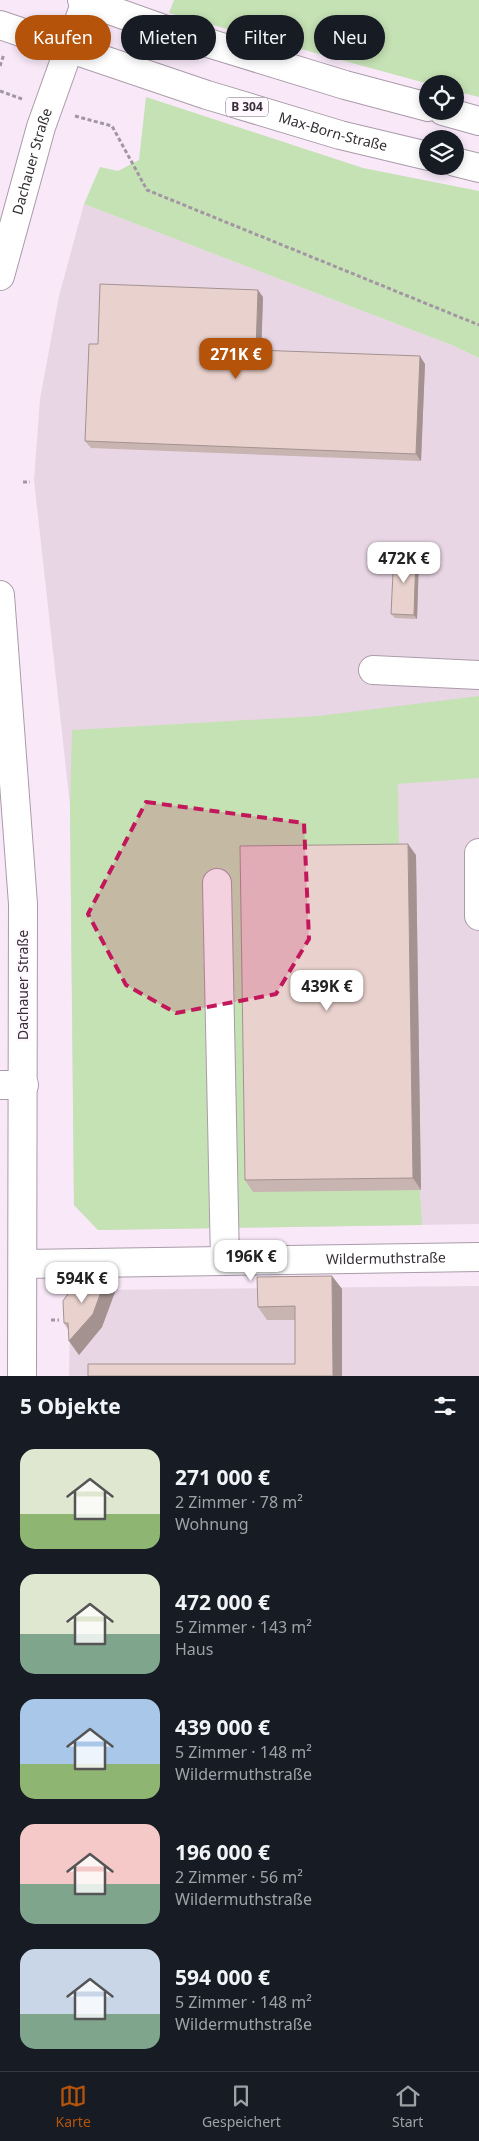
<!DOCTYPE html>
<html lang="de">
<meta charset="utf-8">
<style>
body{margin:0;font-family:"Noto Sans",sans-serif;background:#242831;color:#f1f3f6;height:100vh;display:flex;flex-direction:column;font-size:19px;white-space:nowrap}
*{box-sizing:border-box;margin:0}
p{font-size:16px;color:#9ea1a6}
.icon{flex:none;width:28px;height:28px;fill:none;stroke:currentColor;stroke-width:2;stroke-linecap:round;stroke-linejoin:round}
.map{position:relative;height:1376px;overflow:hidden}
.sheet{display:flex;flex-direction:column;background:#171b24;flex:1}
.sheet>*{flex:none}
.banner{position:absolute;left:15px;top:15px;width:450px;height:45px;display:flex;gap:10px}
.controls{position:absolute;left:419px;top:75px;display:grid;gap:10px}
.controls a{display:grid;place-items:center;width:45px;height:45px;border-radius:50%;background:#171b24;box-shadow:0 2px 8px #0003;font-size:25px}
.price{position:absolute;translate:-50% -42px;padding:0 11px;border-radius:10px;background:#fff;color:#222;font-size:16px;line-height:32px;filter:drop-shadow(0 1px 2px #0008)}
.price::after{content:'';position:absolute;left:50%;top:30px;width:15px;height:11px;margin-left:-8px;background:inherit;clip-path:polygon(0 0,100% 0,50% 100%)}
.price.on{background:#b45309;color:#fff}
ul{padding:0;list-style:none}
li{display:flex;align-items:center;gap:15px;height:125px;padding:0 20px}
li span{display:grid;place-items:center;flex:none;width:140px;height:100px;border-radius:15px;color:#555}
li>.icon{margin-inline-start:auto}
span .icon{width:60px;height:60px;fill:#fffc;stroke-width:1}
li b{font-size:21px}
h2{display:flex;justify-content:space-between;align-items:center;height:60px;padding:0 20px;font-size:21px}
.pill{padding:0 18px;border-radius:22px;background:#171b24;box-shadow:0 2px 8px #0003;font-size:18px;line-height:45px}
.pill.on{background:#b45309;color:#fff}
.menu{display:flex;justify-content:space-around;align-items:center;height:70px;border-top:1px solid #363941;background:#171b24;font-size:14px;color:#9ea1a6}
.menu a{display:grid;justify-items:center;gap:2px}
.menu .on{color:#b45309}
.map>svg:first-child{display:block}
.commercial{fill:#e9d6e5}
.grass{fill:#c5e2b4}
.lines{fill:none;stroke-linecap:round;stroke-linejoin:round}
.minor-casing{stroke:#aa9baa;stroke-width:30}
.major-casing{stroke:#aa9baa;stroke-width:30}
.path{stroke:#a296a2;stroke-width:3;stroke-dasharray:4 2.5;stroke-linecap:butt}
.minor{stroke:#fff;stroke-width:28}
.major{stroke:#fff;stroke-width:28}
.wall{fill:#c8b4b0}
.shaded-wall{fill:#a39290}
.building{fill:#e9d1cd;stroke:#a39290}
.marked{fill:#c2185b;fill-opacity:0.2;stroke:#c2185b;stroke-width:4;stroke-dasharray:10 6;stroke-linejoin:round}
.labels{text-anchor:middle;stroke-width:5;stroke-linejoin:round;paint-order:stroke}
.shield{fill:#fff9ff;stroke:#726c72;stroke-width:1}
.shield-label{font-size:12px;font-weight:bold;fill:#352f35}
.street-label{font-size:14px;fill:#352f35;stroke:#fff9ff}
</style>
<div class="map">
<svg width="479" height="1376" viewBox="0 0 479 1376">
<rect width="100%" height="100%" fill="#f8e8f8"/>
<path class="commercial" d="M84 204 454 346 479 358V1224L98 1230 74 1205 70 805 34 480 40 399 59 296Z
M479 1286V1376H69L70 1316 96 1290Z"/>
<path class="grass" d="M174 0H479V97L455 91V84H429L169 13Z
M146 97 363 168 479 191V358L454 346 84 204 100 167 118 171 139 160Z
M479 696V778L398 784 399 856 422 1225 98 1230 74 1205 70 805 72 730 318 716Z"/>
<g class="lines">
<g class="minor-casing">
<g id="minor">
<path d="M373 670 479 675"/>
<path d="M479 853V916"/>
<path d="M217 883 225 1261"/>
<path d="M0 1085H24"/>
<path id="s1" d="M24 1264 479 1257"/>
</g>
</g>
<g class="major-casing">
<g id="major">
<path d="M82 0 169 31 345 85 428 107"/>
<path id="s2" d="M0 25 207 95 340 135 428 156"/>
<path d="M443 111 479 121"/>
<path d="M455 162 479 168"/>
<path id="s3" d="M0 276 41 127 86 1"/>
<path d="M0 595 23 904 22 1376"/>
</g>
</g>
<path class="path" d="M0 66 4 54
M0 91 22 99
M75 116 112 126 147 190 479 325
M23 482H30
M51 1320H59"/>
<use href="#minor" class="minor"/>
<use href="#major" class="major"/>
</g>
<path class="wall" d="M263 297 261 350 425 364 421 461 91 448 85 441 98 344Z
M416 553 419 557 417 619 395 618 391 614Z
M416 855 421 1190 253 1192 245 1180Z
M332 1276 342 1289 295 1364V1320H267L258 1307Z
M106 1278 115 1292 102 1327 79 1355 69 1341V1331L64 1323Z"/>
<path class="shaded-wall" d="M258 290 263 297 261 357 256 350Z
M420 356 425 364 421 461 416 454Z
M416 553 419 557 417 619 414 615Z
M408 844 416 855 421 1190 413 1178Z
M332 1276 342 1289V1376H333Z
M106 1278 115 1292 102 1327 79 1355 69 1341Z"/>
<path class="building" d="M100 284 258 290 256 350 420 356 416 454 85 441 89 344H98Z
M394 552 416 553 414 615 391 614Z
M408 844 413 1178 245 1180 240 846Z
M332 1276 333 1376H88V1364H295V1306L258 1307 257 1277Z
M106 1278 93 1314 69 1341 68 1323H64L63 1301 72 1288 87 1279Z"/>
<path class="marked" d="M146 802 304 823 309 939 276 994 176 1013 126 985 88 914Z"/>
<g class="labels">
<rect class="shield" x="226" y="97.5" width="42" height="19" rx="4"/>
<g class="shield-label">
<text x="247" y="111">B 304</text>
</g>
<g class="street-label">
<text dy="5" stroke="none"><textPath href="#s2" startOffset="350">Max-Born-Straße</textPath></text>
<text dy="5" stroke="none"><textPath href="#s3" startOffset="119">Dachauer Straße</textPath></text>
<text transform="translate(23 985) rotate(-90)" y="5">Dachauer Straße</text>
<text dy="5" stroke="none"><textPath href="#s1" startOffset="362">Wildermuthstraße</textPath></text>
</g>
</g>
</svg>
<div class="controls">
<a><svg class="icon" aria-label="locate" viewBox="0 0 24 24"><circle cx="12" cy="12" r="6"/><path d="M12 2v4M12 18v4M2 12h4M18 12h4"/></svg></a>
<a><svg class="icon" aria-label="layers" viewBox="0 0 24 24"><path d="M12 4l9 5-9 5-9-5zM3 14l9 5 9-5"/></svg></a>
</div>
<b class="price on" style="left:236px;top:380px">271K €</b>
<b class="price" style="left:404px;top:584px">472K €</b>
<b class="price" style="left:327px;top:1012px">439K €</b>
<b class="price" style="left:251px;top:1282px">196K €</b>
<b class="price" style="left:82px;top:1304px">594K €</b>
<div class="banner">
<a class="pill on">Kaufen</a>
<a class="pill">Mieten</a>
<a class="pill">Filter</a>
<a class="pill">Neu</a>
</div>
</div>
<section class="sheet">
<h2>5 Objekte<svg class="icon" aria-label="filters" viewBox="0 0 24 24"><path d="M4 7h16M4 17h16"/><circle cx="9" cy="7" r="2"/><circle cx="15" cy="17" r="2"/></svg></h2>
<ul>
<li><span style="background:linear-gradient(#dfe7d0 65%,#8fb573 0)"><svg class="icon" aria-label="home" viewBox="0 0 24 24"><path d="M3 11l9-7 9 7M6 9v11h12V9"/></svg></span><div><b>271 000 €</b><p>2 Zimmer · 78 m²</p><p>Wohnung</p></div></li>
<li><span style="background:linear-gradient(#dfe7d0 60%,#7fa58c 0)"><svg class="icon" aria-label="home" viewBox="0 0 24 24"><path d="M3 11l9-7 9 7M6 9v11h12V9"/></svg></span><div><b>472 000 €</b><p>5 Zimmer · 143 m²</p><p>Haus</p></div></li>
<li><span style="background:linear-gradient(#a9c7e8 65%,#8fb573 0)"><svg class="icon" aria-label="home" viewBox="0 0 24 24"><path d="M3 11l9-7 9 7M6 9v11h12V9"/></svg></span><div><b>439 000 €</b><p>5 Zimmer · 148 m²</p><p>Wildermuthstraße</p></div></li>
<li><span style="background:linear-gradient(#f6c9c9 60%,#7fa58c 0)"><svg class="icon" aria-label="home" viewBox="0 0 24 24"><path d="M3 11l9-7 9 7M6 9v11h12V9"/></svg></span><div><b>196 000 €</b><p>2 Zimmer · 56 m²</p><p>Wildermuthstraße</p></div></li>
<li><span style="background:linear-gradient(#c9d6e8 65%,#7fa58c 0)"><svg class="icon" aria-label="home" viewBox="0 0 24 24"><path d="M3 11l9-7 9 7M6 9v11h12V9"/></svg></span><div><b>594 000 €</b><p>5 Zimmer · 148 m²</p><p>Wildermuthstraße</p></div></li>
</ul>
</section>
<nav class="menu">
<a class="on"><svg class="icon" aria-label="map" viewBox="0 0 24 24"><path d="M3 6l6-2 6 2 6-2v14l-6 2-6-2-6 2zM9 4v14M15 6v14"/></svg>Karte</a>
<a><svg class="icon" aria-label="saved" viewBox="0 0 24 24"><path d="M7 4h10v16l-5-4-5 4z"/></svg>Gespeichert</a>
<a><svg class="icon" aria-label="home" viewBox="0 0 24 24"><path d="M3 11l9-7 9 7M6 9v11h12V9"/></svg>Start</a>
</nav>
